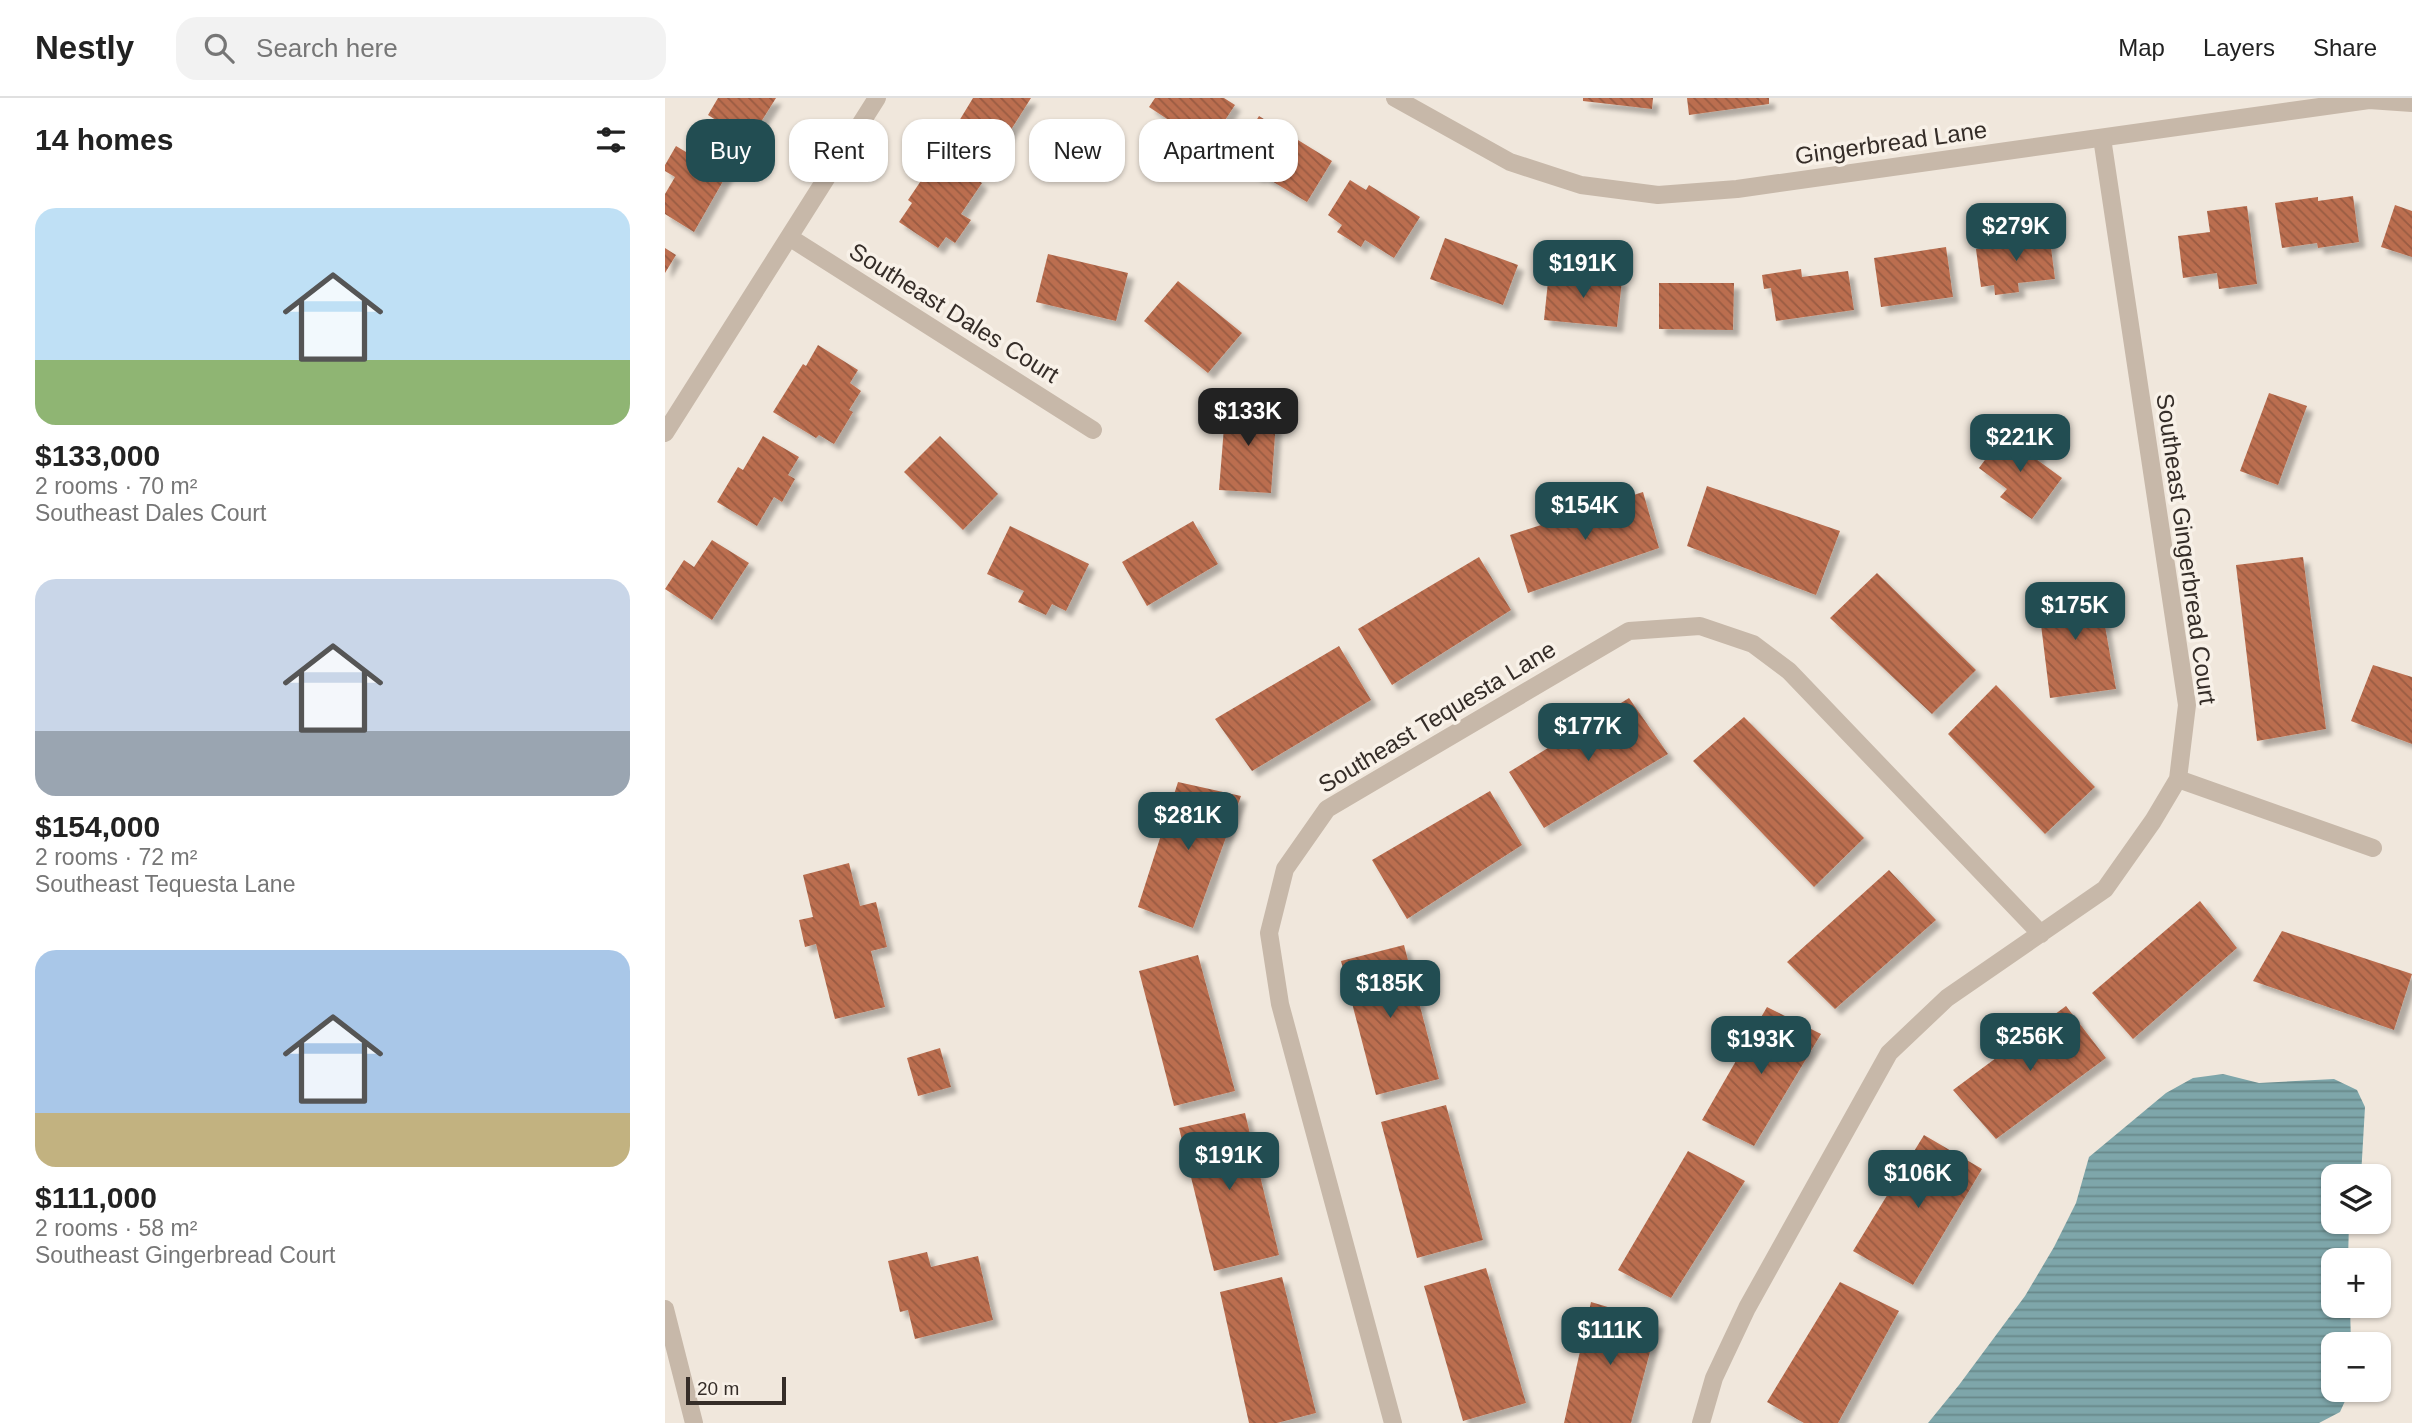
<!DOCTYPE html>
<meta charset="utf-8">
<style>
body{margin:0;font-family:Arial,sans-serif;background:#f2f2f2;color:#222;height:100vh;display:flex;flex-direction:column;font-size:26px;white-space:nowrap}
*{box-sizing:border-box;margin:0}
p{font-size:23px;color:#767676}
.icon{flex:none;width:38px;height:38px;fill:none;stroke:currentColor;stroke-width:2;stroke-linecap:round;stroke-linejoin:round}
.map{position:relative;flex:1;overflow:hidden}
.details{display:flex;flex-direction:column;background:#fff;width:665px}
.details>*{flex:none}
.top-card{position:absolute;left:21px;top:21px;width:665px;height:63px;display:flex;gap:14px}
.fabs{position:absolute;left:1656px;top:1066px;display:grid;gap:14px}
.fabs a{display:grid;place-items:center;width:70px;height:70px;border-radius:14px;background:#fff;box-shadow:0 2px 5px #0004;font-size:35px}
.scale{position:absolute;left:21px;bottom:18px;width:100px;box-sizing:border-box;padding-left:7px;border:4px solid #352d28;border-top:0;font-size:19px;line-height:24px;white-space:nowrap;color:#352d28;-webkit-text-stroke:5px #f8f1e8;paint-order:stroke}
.price{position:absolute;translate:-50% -60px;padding:0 16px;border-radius:14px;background:#224d52;color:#fff;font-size:23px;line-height:46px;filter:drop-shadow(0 2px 4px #0008)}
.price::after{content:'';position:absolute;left:50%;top:42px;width:21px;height:16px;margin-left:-10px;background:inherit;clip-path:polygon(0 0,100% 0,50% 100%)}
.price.active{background:#222;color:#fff}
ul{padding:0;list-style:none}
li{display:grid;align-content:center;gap:14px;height:371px;padding:0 35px}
li span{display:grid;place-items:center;height:217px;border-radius:21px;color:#555}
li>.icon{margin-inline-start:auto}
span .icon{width:126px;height:126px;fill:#fffc;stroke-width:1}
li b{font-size:30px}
h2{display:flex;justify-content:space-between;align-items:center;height:84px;padding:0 35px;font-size:30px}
.chip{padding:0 24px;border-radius:21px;background:#fff;box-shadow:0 2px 5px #0004;font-size:24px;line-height:63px}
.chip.active{background:#224d52;color:#fff}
header{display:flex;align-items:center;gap:42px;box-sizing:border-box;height:98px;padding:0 35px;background:#fff;border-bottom:2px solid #e0e0e0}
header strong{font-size:33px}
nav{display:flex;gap:38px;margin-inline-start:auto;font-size:24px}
.search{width:490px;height:63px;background:#f2f2f2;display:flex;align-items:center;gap:18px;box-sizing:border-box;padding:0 24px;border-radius:21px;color:#767676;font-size:26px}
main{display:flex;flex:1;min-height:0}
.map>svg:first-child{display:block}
.water{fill:url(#water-rules)}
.building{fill:url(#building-back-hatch);filter:url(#shadow)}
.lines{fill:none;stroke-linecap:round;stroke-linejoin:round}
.minor{stroke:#c7b8a9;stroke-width:18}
.labels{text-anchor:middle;stroke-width:7;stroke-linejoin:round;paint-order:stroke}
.street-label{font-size:24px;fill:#352d28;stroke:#f8f1e8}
</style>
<header>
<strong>Nestly</strong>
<div class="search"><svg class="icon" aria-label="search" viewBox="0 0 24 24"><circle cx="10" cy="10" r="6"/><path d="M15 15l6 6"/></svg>Search here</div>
<nav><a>Map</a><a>Layers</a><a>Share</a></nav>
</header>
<main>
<section class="details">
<h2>14 homes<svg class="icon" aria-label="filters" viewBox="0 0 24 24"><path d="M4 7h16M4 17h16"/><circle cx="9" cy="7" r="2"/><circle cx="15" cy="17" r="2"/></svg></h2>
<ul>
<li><span style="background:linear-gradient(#bfe0f5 70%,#8fb573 0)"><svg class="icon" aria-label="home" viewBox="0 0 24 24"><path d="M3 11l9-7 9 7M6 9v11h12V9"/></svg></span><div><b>$133,000</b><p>2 rooms · 70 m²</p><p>Southeast Dales Court</p></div></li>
<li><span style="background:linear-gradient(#c9d6e8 70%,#9aa5b1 0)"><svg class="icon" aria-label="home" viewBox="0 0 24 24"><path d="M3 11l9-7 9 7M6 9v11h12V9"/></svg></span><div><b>$154,000</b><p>2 rooms · 72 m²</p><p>Southeast Tequesta Lane</p></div></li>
<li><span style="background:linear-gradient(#a9c7e8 75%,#c2b280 0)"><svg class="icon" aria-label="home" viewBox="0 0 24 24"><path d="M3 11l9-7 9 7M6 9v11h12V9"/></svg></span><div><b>$111,000</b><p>2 rooms · 58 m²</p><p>Southeast Gingerbread Court</p></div></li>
</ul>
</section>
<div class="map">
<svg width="1747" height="1325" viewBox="0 0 1747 1325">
<defs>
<pattern id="water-rules" width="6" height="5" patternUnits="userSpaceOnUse" patternTransform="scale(1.75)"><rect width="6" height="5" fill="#7ea6aa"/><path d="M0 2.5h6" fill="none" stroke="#68888a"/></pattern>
<pattern id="building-back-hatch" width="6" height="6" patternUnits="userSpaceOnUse" patternTransform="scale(1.75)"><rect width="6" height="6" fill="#bb6e4f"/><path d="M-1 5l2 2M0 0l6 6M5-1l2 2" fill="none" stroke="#995b42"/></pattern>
<filter id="shadow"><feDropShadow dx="6" dy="6" stdDeviation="2" flood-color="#0004"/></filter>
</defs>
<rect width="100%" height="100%" fill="#f0e7dc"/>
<path class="water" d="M1558 976 1594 985 1669 981 1692 992 1700 1009 1696 1078H1668V1124H1684L1683 1162H1668V1208H1685L1686 1246H1668V1292H1685L1675 1314 1654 1325H1263L1294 1287 1360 1198 1389 1149 1411 1105 1424 1059 1501 995 1528 980Z"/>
<path class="building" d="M53 0H111L84 43 43 17Z
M308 0H366L332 54 291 28Z
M490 0H559L570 7 543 48 484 9Z
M918 0H988L987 11 918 3Z
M1022 0H1104V6L1024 17Z
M594 18 667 63 642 104 595 76 594 79 567 62Z
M34 43 69 64 29 134 0 116V96L10 79 0 73V67L11 48 26 57Z
M274 56 317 85 296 116 306 122 290 145 281 139 273 150 234 124 247 105 243 102Z
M685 82 701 92 704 87 755 119 729 160 700 142 696 149 672 134 677 127 663 117Z
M1688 98 1694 144 1653 150 1652 145 1617 150 1610 105 1653 99V103Z
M1730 107 1747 113V159L1716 149Z
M1582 108 1592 186 1554 191 1552 175 1518 180 1513 138 1545 134 1542 113Z
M1384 134 1390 181 1353 185 1354 194 1330 197 1329 187 1316 189 1311 151 1342 147 1341 140Z
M780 140 853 167 838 207 765 181Z
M1281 149 1288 199 1216 209 1209 160Z
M0 150 11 157 0 175Z
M383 156 463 175 451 223 371 204Z
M1136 171 1137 179 1183 173 1189 212 1111 223 1106 190 1099 191 1097 177Z
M884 174 957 182 952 229 879 222Z
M513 183 577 235 543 275 479 223Z
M994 185H1069L1068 232 994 231Z
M153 247 193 272 185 285 196 293 184 312 188 314 169 346 154 337 151 340 108 314 138 266 141 268Z
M1604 295 1642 308 1613 387 1575 373Z
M561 304 612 308 606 395 554 392Z
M1342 332 1375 356 1371 361 1397 380 1367 421 1335 399 1342 391 1314 370Z
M98 338 134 359 123 377 130 381 117 404 109 399 92 428 52 404 73 369 78 372Z
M275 338 333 396 298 432 239 374Z
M1042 388 1175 433 1151 497 1022 448Z
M978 394 994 450 863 495 845 437Z
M528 423 553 466 482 508 457 464Z
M345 428 424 466 401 513 387 506 381 517 353 504 359 493 322 476Z
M47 442 84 465 47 522 0 491 19 462 29 469Z
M814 459 846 512 727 587 693 531Z
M1638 459 1661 631 1592 643 1571 467Z
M1212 475 1311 572 1267 616 1165 520Z
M1433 488 1451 591 1385 600 1372 494Z
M674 548 706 602 587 673 550 621Z
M1708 567 1747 579V646L1686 623Z
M1331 587 1430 689 1380 736 1283 636Z
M964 600 1003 656 879 730 844 674Z
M1079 619 1199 740 1149 789 1028 663Z
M513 684 576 698 528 830 473 809Z
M825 693 857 747 742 821 707 762Z
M184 765 195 808 211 804 222 849 206 853 220 909 170 921 151 846 140 849 134 822 148 819 138 777Z
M1224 772 1271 822 1170 911 1122 864Z
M1535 803 1572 850 1468 941 1427 895Z
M1617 833 1747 876 1729 932 1588 883Z
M739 847 774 981 711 997 676 863Z
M533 857 570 993 509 1008 474 873Z
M1401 908 1441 960 1331 1041 1288 992Z
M1102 909 1156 936 1089 1048 1037 1022Z
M275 950 286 989 253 998 242 960Z
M781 1007 818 1142 752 1160 716 1024Z
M580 1015 614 1157 549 1173 514 1030Z
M1259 1037 1317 1071 1248 1187 1188 1153Z
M1023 1053 1080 1083 1006 1200 953 1172Z
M262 1154 266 1169 313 1158 328 1222 250 1241 243 1212 235 1214 223 1163Z
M821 1170 861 1305 798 1323 759 1188Z
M617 1179 651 1315 612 1325H584L555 1194Z
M1175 1184 1234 1213 1173 1325H1139L1102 1304Z
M926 1204 993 1224 966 1325H899Z"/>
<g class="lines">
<path class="minor" d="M730 0 845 64 916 87 993 97 1072 91 1704 2 1747 5
M124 139 428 332
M0 335 212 0
M1513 681 1708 750
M0 1211 29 1325
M728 1325 615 906 604 835 620 771 662 711 964 533 1035 528 1088 546 1124 573 1376 836
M1036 1325 1049 1280 1082 1210 1224 955 1282 900 1440 791 1488 723 1513 681 1522 607 1437 40"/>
</g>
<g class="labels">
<g class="street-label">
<text transform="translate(1226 45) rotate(-8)" y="8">Gingerbread Lane</text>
<text transform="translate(289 215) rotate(32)" y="8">Southeast Dales Court</text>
<text transform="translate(1521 451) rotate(82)" y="8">Southeast Gingerbread Court</text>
<text transform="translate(772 619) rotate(-31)" y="8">Southeast Tequesta Lane</text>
</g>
</g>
</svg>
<div class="fabs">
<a><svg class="icon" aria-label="layers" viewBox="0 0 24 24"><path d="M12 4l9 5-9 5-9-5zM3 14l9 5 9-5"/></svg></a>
<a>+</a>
<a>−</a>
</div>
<div class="scale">20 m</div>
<b class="price" style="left:1351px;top:165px">$279K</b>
<b class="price" style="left:918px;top:202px">$191K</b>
<b class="price active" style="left:583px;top:350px">$133K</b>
<b class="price" style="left:1355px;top:376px">$221K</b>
<b class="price" style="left:920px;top:444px">$154K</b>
<b class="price" style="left:1410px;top:544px">$175K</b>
<b class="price" style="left:923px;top:665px">$177K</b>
<b class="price" style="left:523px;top:754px">$281K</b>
<b class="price" style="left:725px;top:922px">$185K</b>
<b class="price" style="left:1365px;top:975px">$256K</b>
<b class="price" style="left:1096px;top:978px">$193K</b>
<b class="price" style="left:564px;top:1094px">$191K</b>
<b class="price" style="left:1253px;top:1112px">$106K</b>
<b class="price" style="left:945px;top:1269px">$111K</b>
<div class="top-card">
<a class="chip active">Buy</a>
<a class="chip">Rent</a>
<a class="chip">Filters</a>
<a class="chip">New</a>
<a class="chip">Apartment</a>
</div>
</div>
</main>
